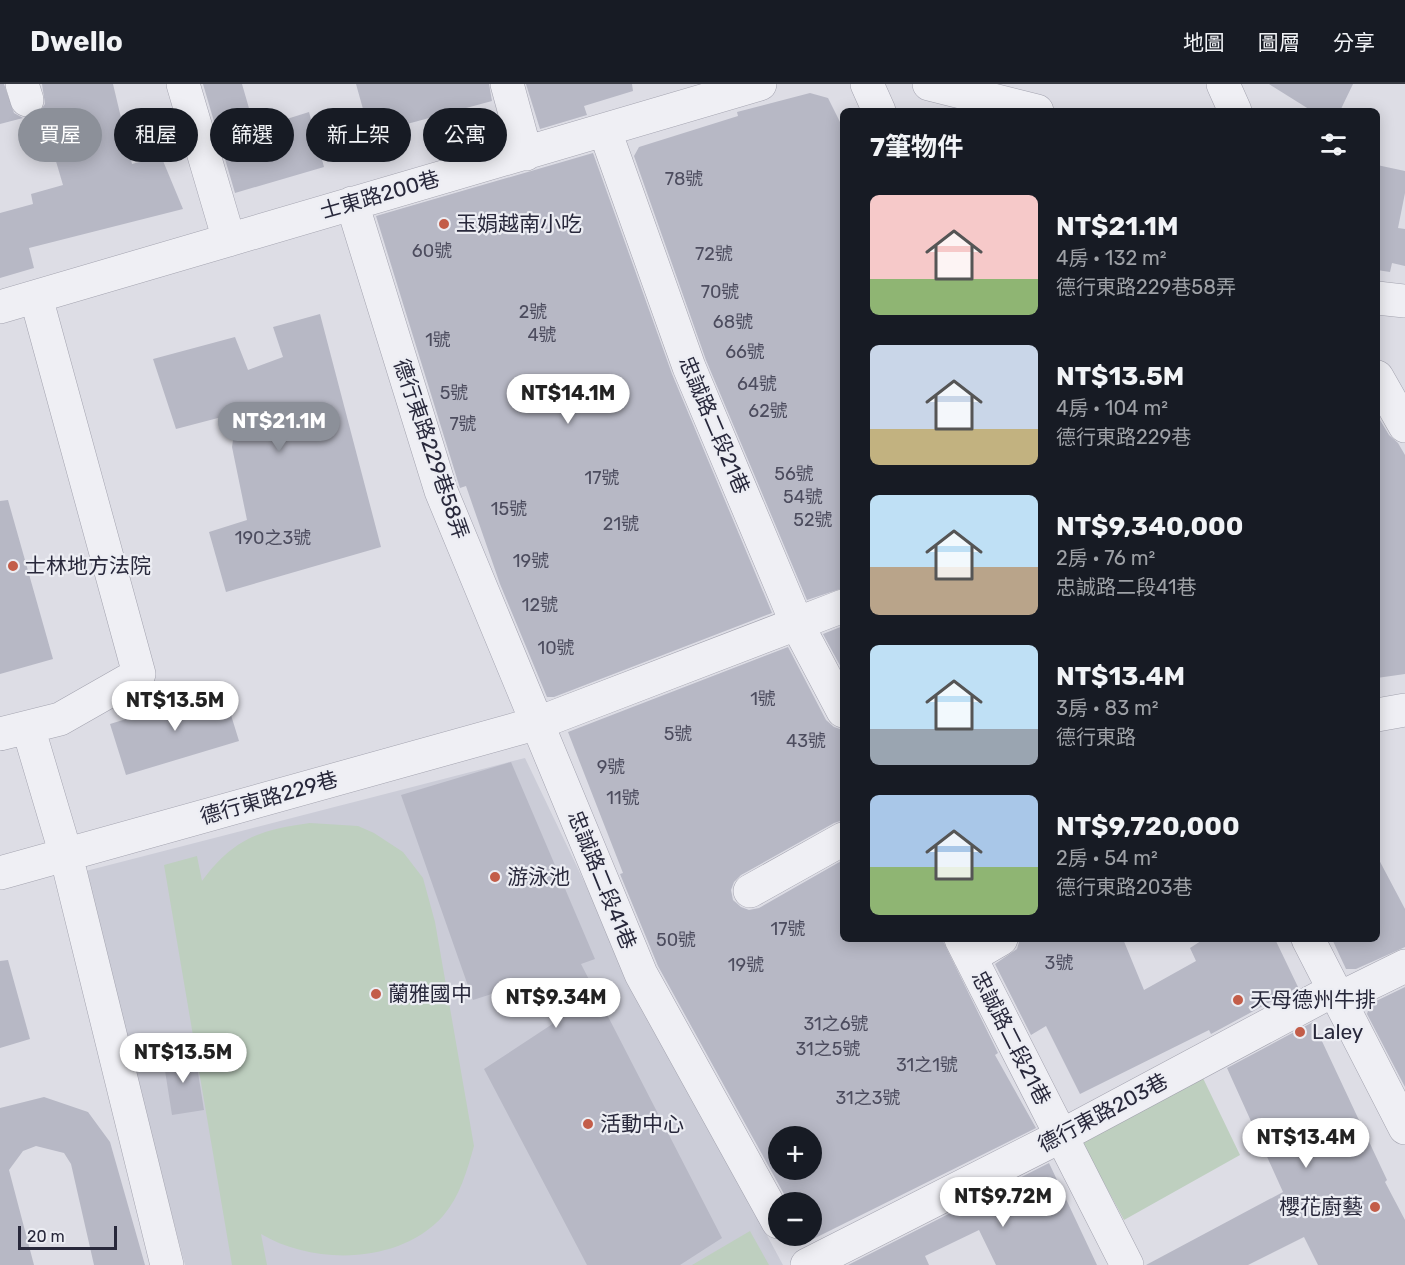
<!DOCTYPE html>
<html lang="zh-TW">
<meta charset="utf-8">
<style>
body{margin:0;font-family:Rubik,"Noto Sans TC",sans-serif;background:#20242c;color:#f1f3f6;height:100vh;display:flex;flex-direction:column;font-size:22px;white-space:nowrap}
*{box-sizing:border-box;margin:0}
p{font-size:20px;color:#9ea1a6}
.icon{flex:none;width:33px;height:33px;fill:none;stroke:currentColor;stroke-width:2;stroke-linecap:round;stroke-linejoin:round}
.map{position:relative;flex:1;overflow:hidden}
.panel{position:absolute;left:840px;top:24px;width:540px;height:834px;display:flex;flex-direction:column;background:#171b24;border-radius:9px;box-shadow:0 3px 15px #0003}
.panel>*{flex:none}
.banner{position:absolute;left:18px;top:24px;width:570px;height:54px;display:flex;gap:12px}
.tools{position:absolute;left:768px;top:1042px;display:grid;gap:12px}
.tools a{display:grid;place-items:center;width:54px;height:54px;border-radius:50%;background:#171b24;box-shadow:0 3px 15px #0003;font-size:30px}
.scale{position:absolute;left:18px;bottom:15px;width:99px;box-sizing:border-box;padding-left:6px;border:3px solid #28283b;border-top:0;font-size:16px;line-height:21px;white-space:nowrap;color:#28283b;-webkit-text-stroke:4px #ecedf3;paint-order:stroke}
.price{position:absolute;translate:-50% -51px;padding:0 14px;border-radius:21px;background:#fff;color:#222;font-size:20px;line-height:39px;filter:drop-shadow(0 2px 3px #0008)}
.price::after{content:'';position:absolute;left:50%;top:36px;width:18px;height:14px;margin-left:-9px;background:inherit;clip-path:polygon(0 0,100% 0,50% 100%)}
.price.current{background:#8c9099;color:#fff}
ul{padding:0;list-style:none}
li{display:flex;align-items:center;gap:18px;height:150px;padding:0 30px}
li span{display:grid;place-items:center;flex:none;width:168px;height:120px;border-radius:9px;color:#555}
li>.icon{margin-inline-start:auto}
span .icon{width:72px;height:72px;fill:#fffc;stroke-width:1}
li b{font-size:26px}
h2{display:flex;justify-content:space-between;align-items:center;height:72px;padding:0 30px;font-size:26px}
.tag{padding:0 21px;border-radius:27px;background:#171b24;box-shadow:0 3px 15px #0003;font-size:21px;line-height:54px}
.tag.current{background:#8c9099;color:#fff}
header{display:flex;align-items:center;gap:36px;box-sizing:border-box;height:84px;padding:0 30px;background:#171b24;border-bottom:2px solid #363941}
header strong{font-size:28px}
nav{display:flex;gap:33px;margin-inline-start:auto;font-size:21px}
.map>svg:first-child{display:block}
.built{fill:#cbccd7}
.green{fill:#becfbf}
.building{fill:#b7b8c5;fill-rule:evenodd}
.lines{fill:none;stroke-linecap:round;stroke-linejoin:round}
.minor-casing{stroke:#a3a3af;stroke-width:34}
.minor{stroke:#efeff4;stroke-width:33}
.poi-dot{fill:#c35d49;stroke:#ecedf3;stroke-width:2}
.labels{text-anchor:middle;stroke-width:4.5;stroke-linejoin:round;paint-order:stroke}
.number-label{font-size:18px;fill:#4c4c5e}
.street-label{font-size:21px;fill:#28283b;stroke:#ecedf3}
.poi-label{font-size:21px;fill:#28283b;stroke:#ecedf3;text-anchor:start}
</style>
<header>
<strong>Dwello</strong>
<nav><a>地圖</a><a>圖層</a><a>分享</a></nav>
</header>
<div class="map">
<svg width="1405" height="1181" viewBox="0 0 1405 1181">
<rect width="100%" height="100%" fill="#dddde5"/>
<path class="built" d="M525 674 647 929 783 1181H185L82 788Z"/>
<path class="green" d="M310 739 358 742 374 749 403 768 423 794 435 838 474 1062C467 1087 460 1112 443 1132 399 1181 313 1181 261 1150L267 1181H232L164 781 197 772 202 797C233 755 259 746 310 739Z
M1201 990 1240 1071 1124 1136 1079 1053Z
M750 1147 769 1181H692Z"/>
<path class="building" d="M0 0H4L14 29 23 34 0 40Z
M42 0H113L132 80 161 72 183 125 29 164 34 184 0 194V129L33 120 31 110 63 101 42 30 37 31 45 20Z
M203 0H242L255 45 309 28 324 83 235 109Z
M356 0H489L492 17 370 50Z
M526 0H632L633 7 584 22 587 31 540 45Z
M1269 0H1353L1340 27H1312Z
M810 9 828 14 843 44V504L807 516 706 276 634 72 639 63 738 32 737 28Z
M593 69 672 290 772 529 554 613H547L500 500 466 402 460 404 459 401 376 132Z
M1377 81 1405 87V109L1398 144 1405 145V182L1392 179 1390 188 1377 186Z
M320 230 381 463 226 508 209 448 247 436 232 363 237 329 176 345 153 275 235 253 248 286 283 273 273 243Z
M1377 331 1389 351 1398 359 1405 371V590L1377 594Z
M8 416 53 575 0 590V417Z
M843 542V587L823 550Z
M788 563 826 636 834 643 843 646V736L834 739 741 791 734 798 731 806 733 816 741 823 749 826 759 824 843 776V855H942L998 969 995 971 1036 1044 803 1160 798 1152H812V1119H789L658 882 620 790 623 789 568 648ZM778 1053H812V1086H778Z
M223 605 239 657 126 691 110 640Z
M511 678 595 875 581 880 722 1154 680 1181H587L484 985 595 912 504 906 473 916 401 711Z
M1377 772 1405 825V863L1356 885H1346L1332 855H1377Z
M1020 855H1123L1144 906 1196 877 1190 864 1204 855H1275L1298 903 1211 950 1209 946 1080 1010 1046 942 1031 951 995 880 1017 865Z
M8 876 30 955 0 964V877Z
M1405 903V1003L1367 930 1370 920Z
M1313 938 1387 1096 1385 1098 1405 1136V1181H1318L1304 1153 1248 1181H1146L1283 1108 1227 984Z
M195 970 204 1026 172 1031 163 974Z
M44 1013 88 1028 110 1058 145 1181H94L71 1080 64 1069 36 1062 23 1067 9 1086 34 1181H0V1024Z
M1049 1079 1097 1181H996L979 1146 925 1172 929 1181H848Z"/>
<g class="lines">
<g class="minor-casing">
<path id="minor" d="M22 0 27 16
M183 0 229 156
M507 0 526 70
M867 0 879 27
M929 0 1037 27
M1223 0 1235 27
M605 47 689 283 797 540 843 627
M352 119 441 407 641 890 778 1138
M1377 214 1405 217
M0 223 760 0
M1377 293 1405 342
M1377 631 1405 626
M28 643 66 771 167 1181
M0 650 60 635 139 590 36 213
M0 789 538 639 843 522
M750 807 843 755
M961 855 1127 1181
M1308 855 1405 1044
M970 873 1001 855
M1338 915 1405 882
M807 1181 1061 1052 1334 906"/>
</g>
<use href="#minor" class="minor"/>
</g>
<g class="poi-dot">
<circle cx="444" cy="140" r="6"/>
<circle cx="13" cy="482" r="6"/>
<circle cx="495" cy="793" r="6"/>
<circle cx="376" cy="910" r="6"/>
<circle cx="1238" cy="916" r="6"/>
<circle cx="1300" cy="948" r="6"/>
<circle cx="588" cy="1040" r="6"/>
<circle cx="1375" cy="1123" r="6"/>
</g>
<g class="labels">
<g class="number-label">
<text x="684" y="101">78號</text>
<text x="432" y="173">60號</text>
<text x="714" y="176">72號</text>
<text x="720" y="214">70號</text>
<text x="533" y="234">2號</text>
<text x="733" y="244">68號</text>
<text x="542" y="257">4號</text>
<text x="438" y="262">1號</text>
<text x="745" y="274">66號</text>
<text x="757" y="306">64號</text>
<text x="454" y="315">5號</text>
<text x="768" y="333">62號</text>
<text x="463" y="346">7號</text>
<text x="794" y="396">56號</text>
<text x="602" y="400">17號</text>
<text x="803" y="419">54號</text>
<text x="509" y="431">15號</text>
<text x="813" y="442">52號</text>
<text x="621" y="446">21號</text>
<text x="273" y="460">190之3號</text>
<text x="531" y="483">19號</text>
<text x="540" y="527">12號</text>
<text x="556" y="570">10號</text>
<text x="763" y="621">1號</text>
<text x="678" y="656">5號</text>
<text x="806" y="663">43號</text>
<text x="611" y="689">9號</text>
<text x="623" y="720">11號</text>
<text x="788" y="851">17號</text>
<text x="676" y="862">50號</text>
<text x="1059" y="885">3號</text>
<text x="746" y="887">19號</text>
<text x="836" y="946">31之6號</text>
<text x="828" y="971">31之5號</text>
<text x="927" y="987">31之1號</text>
<text x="868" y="1020">31之3號</text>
</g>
<g class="street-label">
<text transform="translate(380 111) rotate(-16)" y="7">士東路200巷</text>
<text transform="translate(714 341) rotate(67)" y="7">忠誠路二段21巷</text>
<text transform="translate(431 365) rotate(71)" y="7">德行東路229巷58弄</text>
<text transform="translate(269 714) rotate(-16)" y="7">德行東路229巷</text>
<text transform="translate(602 796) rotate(68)" y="7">忠誠路二段41巷</text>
<text transform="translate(1011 954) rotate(63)" y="7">忠誠路二段21巷</text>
<text transform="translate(1103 1029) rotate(-28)" y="7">德行東路203巷</text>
</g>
<g class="poi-label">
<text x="456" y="147">玉娟越南小吃</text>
<text x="25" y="489">士林地方法院</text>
<text x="507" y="800">游泳池</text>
<text x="388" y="917">蘭雅國中</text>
<text x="1250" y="923">天母德州牛排</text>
<text x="1312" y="955">Laley</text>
<text x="600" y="1047">活動中心</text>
<text x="1363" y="1130" text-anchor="end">櫻花廚藝</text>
</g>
</g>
</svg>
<div class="tools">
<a>+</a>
<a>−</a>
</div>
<div class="scale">20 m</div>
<b class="price" style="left:568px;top:341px">NT$14.1M</b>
<b class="price current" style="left:279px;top:369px">NT$21.1M</b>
<b class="price" style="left:175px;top:648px">NT$13.5M</b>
<b class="price" style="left:556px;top:945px">NT$9.34M</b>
<b class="price" style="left:183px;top:1000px">NT$13.5M</b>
<b class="price" style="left:1306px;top:1085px">NT$13.4M</b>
<b class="price" style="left:1003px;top:1144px">NT$9.72M</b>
<div class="banner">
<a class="tag current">買屋</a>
<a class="tag">租屋</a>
<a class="tag">篩選</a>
<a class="tag">新上架</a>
<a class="tag">公寓</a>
</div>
<section class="panel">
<h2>7筆物件<svg class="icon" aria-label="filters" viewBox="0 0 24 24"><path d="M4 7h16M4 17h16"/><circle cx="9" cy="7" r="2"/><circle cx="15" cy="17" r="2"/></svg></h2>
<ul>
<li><span style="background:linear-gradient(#f6c9c9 70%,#8fb573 0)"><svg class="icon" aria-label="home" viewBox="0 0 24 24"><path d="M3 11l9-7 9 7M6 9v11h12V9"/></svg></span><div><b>NT$21.1M</b><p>4房 · 132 m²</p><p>德行東路229巷58弄</p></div></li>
<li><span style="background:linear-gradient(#c9d6e8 70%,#c2b280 0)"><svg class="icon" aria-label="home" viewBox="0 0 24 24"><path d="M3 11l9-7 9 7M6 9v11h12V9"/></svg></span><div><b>NT$13.5M</b><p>4房 · 104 m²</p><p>德行東路229巷</p></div></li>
<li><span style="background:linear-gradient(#bfe0f5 60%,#b9a48a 0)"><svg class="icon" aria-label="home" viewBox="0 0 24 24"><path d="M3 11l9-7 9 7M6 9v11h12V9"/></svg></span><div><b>NT$9,340,000</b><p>2房 · 76 m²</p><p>忠誠路二段41巷</p></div></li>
<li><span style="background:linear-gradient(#bfe0f5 70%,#9aa5b1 0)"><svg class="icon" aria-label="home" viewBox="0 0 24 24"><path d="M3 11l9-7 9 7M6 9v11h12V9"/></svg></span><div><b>NT$13.4M</b><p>3房 · 83 m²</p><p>德行東路</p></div></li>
<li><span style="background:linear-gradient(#a9c7e8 60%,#8fb573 0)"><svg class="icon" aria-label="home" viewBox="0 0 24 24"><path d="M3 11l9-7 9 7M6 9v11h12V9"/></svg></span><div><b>NT$9,720,000</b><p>2房 · 54 m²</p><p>德行東路203巷</p></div></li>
</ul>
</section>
</div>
